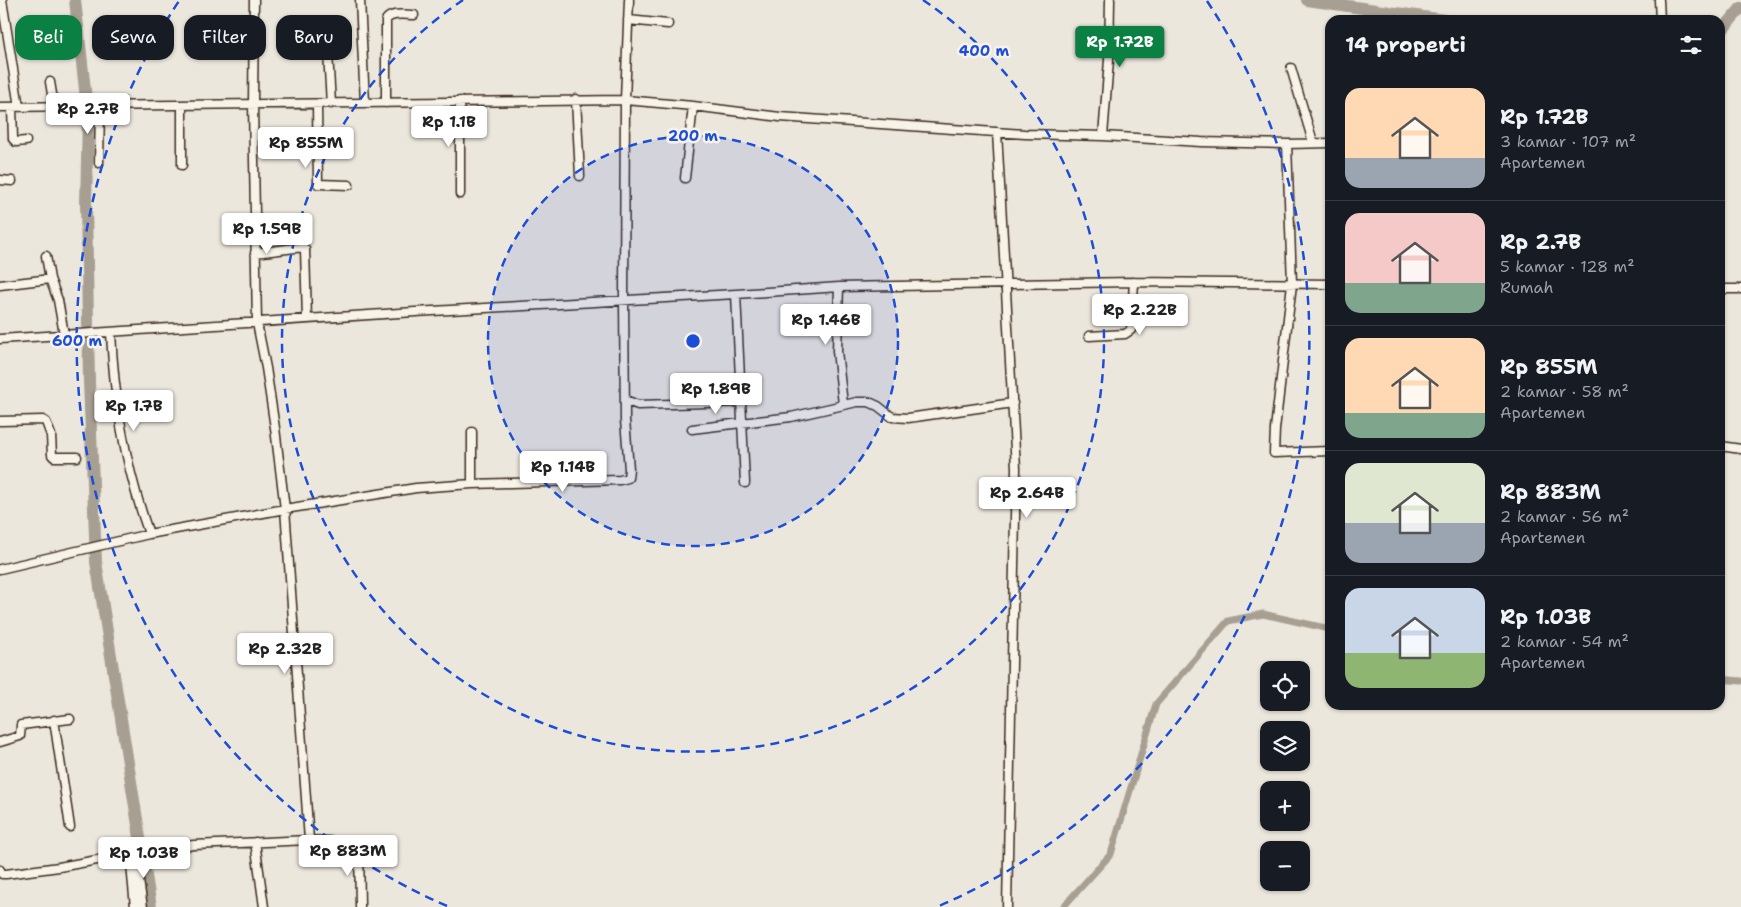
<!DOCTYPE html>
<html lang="id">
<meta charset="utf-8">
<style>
body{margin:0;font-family:"Shantell Sans",sans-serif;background:#20242c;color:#f1f3f6;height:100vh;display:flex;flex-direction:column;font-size:19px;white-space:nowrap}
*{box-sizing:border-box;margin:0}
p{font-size:16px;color:#9ea1a6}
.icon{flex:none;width:28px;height:28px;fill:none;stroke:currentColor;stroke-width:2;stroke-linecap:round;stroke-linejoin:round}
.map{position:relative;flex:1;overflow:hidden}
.sheet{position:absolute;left:1325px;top:15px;width:400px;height:695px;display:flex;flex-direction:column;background:#171b24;border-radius:15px;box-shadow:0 1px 4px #0004}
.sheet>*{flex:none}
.hud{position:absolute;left:15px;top:15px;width:475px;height:45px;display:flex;gap:10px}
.fabs{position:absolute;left:1260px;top:661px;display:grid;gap:10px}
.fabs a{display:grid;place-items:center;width:50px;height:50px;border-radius:10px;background:#171b24;box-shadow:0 1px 4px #0004;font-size:25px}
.price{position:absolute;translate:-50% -42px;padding:0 11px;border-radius:5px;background:#fff;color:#222;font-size:16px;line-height:32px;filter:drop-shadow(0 1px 2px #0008)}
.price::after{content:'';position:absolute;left:50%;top:30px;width:15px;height:11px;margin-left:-8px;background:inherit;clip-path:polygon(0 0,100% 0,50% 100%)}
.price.selected{background:#0b8043;color:#fff}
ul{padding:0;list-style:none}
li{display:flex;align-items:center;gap:15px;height:125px;padding:0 20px}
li+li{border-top:1px solid #363941}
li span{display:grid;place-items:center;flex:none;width:140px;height:100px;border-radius:15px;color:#555}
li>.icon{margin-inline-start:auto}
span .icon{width:60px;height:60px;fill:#fffc;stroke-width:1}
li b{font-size:21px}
h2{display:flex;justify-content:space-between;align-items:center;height:60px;padding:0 20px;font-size:21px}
.chip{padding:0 18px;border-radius:15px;background:#171b24;box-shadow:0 1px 4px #0004;font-size:18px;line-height:45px}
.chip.selected{background:#0b8043;color:#fff}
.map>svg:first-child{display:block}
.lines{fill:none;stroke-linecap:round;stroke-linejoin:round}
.canal{stroke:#a89f93;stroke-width:7}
.river{stroke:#a89f93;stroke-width:12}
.minor-casing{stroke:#3b2a1e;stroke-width:11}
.minor{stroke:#f7f3e8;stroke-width:8}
.ring{fill:none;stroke:#1d4ed8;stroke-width:2.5;stroke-dasharray:9 6}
.centre{fill:#1d4ed8;stroke:#f7f3e8;stroke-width:2.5}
.ring-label{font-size:15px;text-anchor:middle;font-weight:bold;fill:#1d4ed8;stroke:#f7f3e8;stroke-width:5;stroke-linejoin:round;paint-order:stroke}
</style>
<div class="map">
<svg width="1741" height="907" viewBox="0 0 1741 907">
<rect width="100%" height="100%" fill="#ece7dc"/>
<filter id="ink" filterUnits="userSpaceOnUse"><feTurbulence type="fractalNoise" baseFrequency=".02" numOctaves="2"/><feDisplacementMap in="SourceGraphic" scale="10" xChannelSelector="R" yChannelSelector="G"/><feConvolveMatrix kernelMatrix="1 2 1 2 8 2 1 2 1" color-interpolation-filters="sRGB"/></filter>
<g filter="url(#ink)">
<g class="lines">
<path class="canal" d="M1720 679 1741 681
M1063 907 1111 854 1156 704 1228 621 1263 614 1330 629"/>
<path class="river" d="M75 0 88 117 86 204 89 381 96 562 151 907
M1307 0 1444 20
M1720 33 1741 8"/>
<g class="minor-casing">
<path id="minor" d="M2 0 19 107
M254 0 253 105 257 323 266 368 275 428 285 509 309 840
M360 0 365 103
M1659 0 1660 20
M628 20 668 24
M327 35 331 104
M1291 68 1313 142
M50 82 54 106
M576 99 580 176
M386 103V20C392 12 405 15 414 15
M317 104 318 184 349 185
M0 107 625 100 693 106 780 117 1025 134 1103 136 1201 142 1287 144 1330 143
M12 107 13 139 16 142 26 141
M997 132 1016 468 1007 907
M1103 136 1109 60 1110 0
M1287 144 1292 284 1275 429 1274 453 1330 451
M99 163 100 106
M182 165V106
M685 178 693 106
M0 180 12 181
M460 194V101
M255 253 303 247 305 249 307 319
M46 256 50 279 58 300 64 334
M0 285 50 279
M839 287 837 351 843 404
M1720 289H1741
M736 294 745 483
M111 332C114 401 126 469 149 534
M1089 336 1125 334 1131 330 1134 282
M0 339 415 312 736 294 839 287 1134 282 1330 284
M625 400 638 405 741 402
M0 421 43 420 46 422 51 435 52 455 54 457H77
M692 429 791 417 857 402H869L878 406 892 417 908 418 1013 403
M1720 446 1741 449
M472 484V432
M0 569 149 534 285 509 416 488 472 484 620 480 628 478 629 469 625 420 624 299 625 100 629 0
M54 720 70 827
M0 742 20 736 21 725 70 719
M255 842 264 907
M130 854 135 907
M135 854 143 907
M0 870 2 874H6L59 867 130 854 194 845 309 840 357 843 359 845 360 907"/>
</g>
<use href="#minor" class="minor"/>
</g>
</g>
<circle cx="693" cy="341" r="205" fill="#1d4ed8" fill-opacity=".12"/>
<g class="ring">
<circle cx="693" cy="341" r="205"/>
<path d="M923 0A411 411 0 1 1 463 0"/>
<path d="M447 906A616 616 0 0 1 179 1M1207 1A616 616 0 0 1 939 906"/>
</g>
<circle cx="693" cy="341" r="8" class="centre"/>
<g class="ring-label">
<text x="984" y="56">400 m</text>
<text x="693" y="141">200 m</text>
<text x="77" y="346">600 m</text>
</g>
</svg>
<div class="fabs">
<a><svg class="icon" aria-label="locate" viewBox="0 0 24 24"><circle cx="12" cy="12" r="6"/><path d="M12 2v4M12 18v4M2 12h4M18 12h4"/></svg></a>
<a><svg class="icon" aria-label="layers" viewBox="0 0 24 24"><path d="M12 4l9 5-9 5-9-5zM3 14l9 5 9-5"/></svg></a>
<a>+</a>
<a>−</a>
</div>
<b class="price selected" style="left:1120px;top:68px">Rp 1.72B</b>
<b class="price" style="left:88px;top:135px">Rp 2.7B</b>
<b class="price" style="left:449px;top:148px">Rp 1.1B</b>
<b class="price" style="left:306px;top:169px">Rp 855M</b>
<b class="price" style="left:267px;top:255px">Rp 1.59B</b>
<b class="price" style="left:1140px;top:336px">Rp 2.22B</b>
<b class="price" style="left:826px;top:346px">Rp 1.46B</b>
<b class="price" style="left:716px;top:415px">Rp 1.89B</b>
<b class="price" style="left:134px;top:432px">Rp 1.7B</b>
<b class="price" style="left:563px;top:493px">Rp 1.14B</b>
<b class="price" style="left:1027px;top:519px">Rp 2.64B</b>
<b class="price" style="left:285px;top:675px">Rp 2.32B</b>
<b class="price" style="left:348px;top:877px">Rp 883M</b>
<b class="price" style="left:144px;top:879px">Rp 1.03B</b>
<div class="hud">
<a class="chip selected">Beli</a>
<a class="chip">Sewa</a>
<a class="chip">Filter</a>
<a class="chip">Baru</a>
</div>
<section class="sheet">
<h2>14 properti<svg class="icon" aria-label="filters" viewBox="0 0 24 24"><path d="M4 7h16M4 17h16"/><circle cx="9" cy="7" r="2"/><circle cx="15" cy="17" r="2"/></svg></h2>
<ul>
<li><span style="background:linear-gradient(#ffd9b3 70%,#9aa5b1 0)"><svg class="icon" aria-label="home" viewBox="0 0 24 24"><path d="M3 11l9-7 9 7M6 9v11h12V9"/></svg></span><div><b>Rp 1.72B</b><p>3 kamar · 107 m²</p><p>Apartemen</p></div></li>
<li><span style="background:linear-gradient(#f6c9c9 70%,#7fa58c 0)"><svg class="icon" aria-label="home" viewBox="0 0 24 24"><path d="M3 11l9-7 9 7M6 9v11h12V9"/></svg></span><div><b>Rp 2.7B</b><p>5 kamar · 128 m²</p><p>Rumah</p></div></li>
<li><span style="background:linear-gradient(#ffd9b3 75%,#7fa58c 0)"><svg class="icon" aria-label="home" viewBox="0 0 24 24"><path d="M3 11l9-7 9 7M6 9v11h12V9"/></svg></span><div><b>Rp 855M</b><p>2 kamar · 58 m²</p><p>Apartemen</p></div></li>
<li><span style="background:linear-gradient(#dfe7d0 60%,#9aa5b1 0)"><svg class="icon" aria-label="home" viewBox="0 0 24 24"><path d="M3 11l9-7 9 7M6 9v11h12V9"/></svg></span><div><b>Rp 883M</b><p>2 kamar · 56 m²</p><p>Apartemen</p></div></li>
<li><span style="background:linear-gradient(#c9d6e8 65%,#8fb573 0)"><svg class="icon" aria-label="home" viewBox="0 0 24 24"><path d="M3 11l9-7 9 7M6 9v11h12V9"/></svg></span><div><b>Rp 1.03B</b><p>2 kamar · 54 m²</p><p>Apartemen</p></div></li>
</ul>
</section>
</div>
